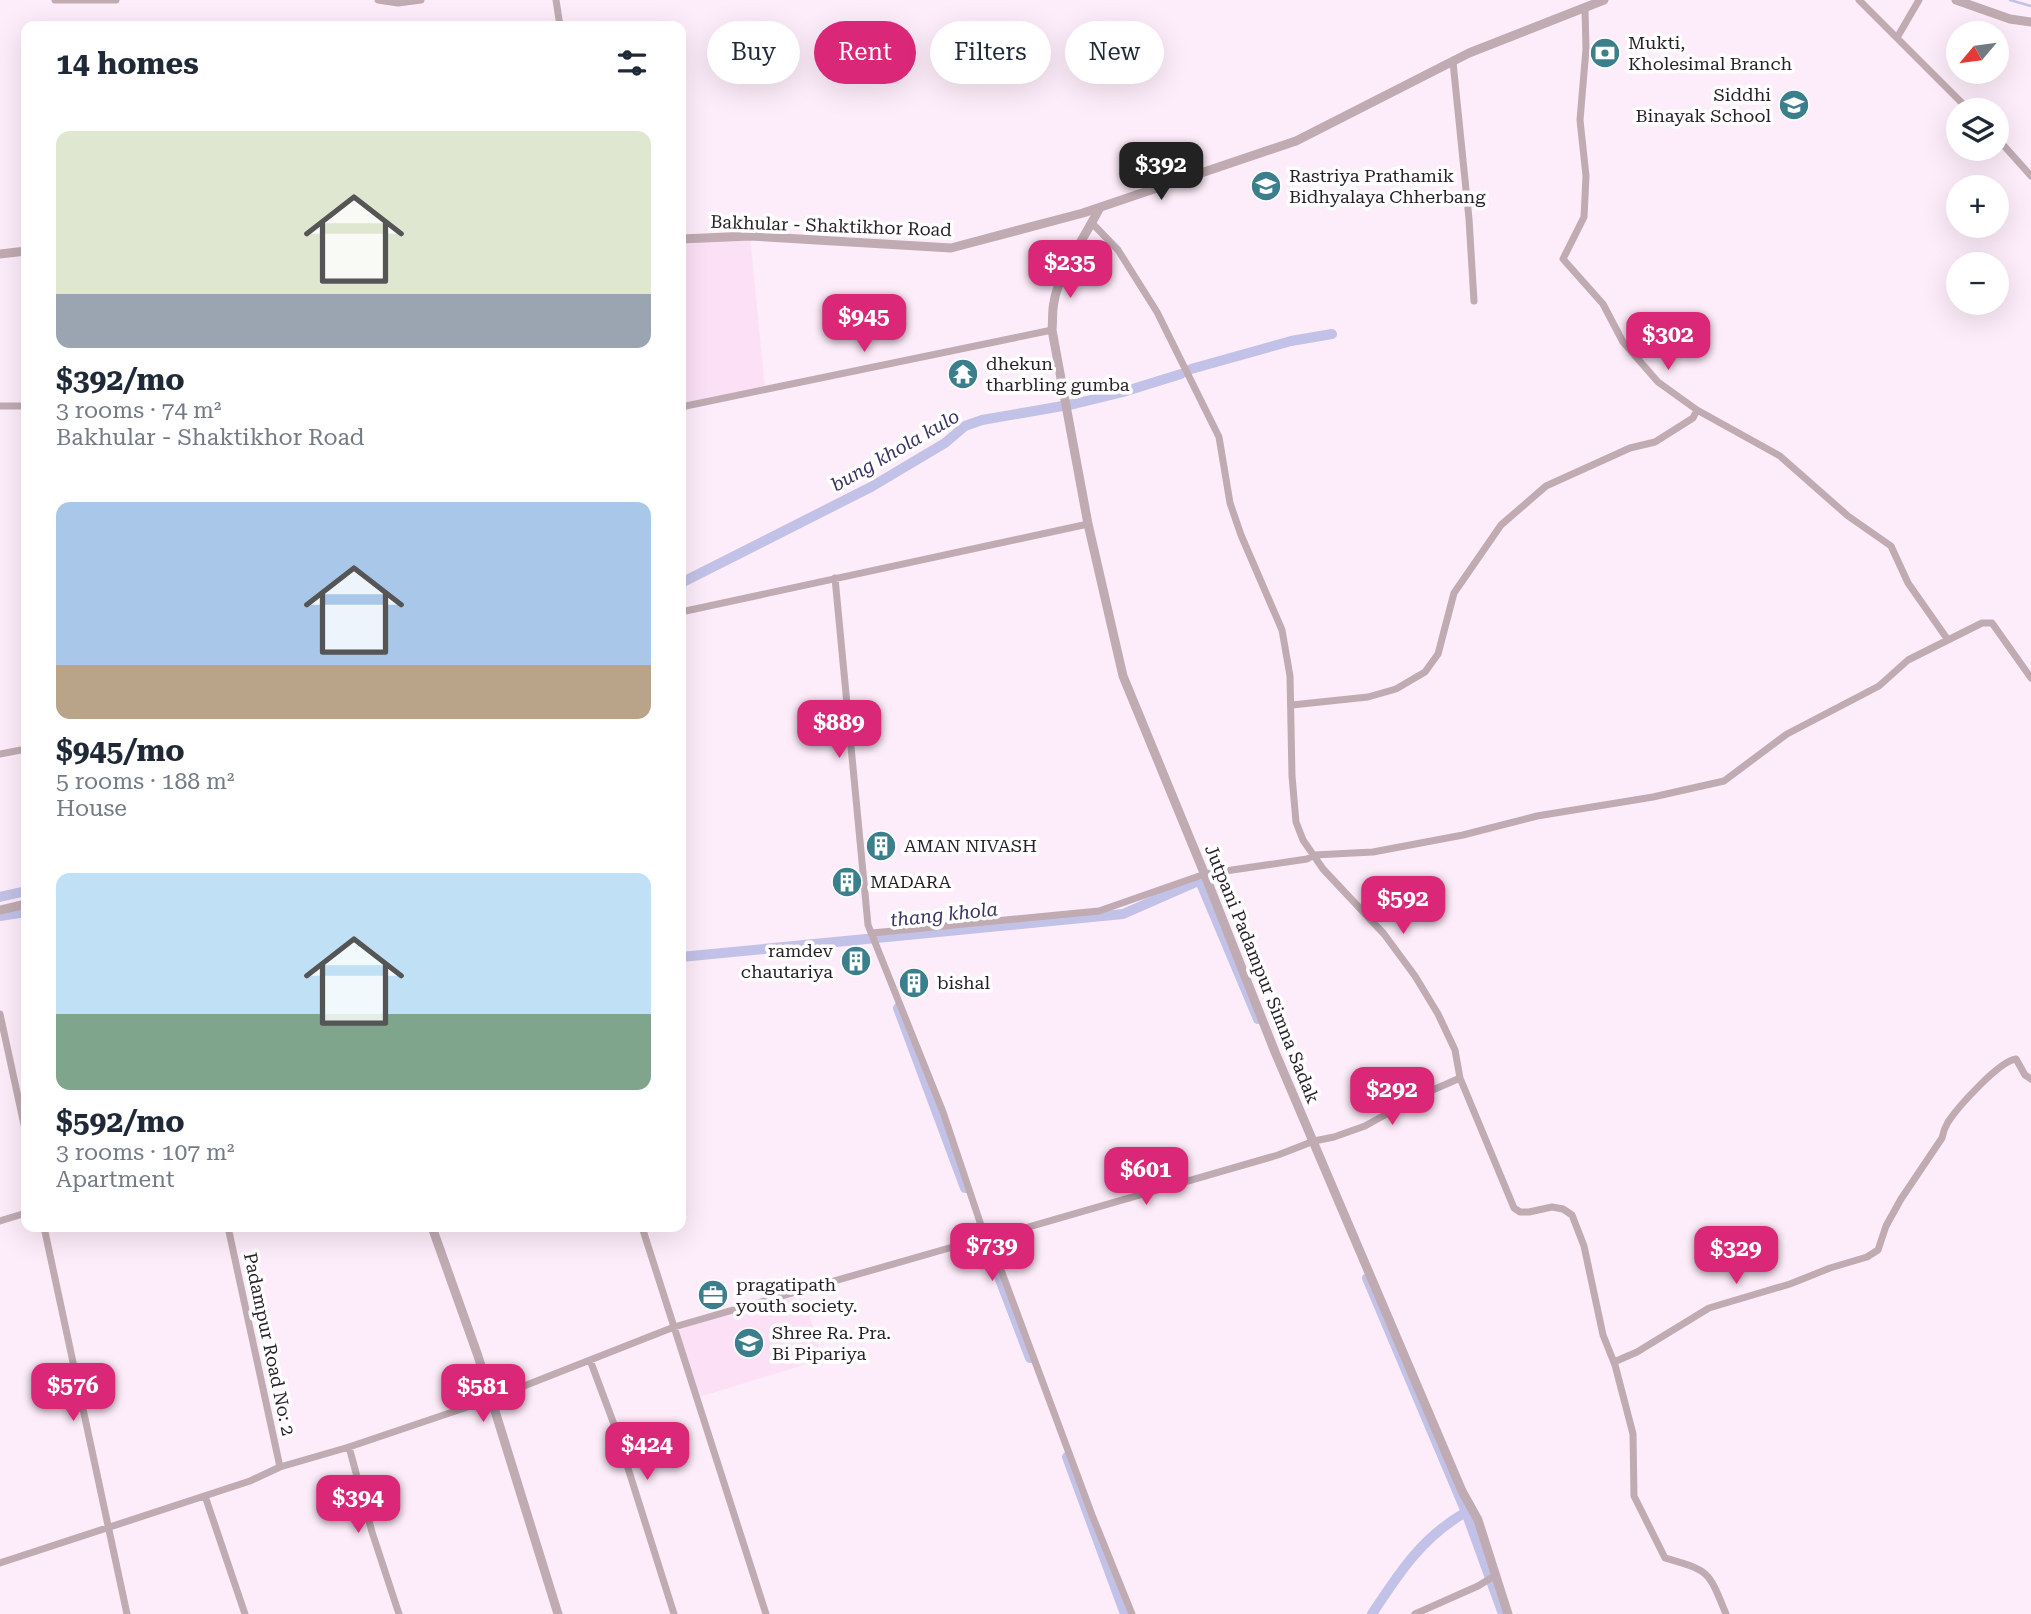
<!DOCTYPE html>
<meta charset="utf-8">
<style>
body{margin:0;font-family:"Roboto Serif",serif;background:#f2f2f3;color:#1f2937;height:100vh;display:flex;flex-direction:column;font-size:26px;white-space:nowrap}
*{box-sizing:border-box;margin:0}
p{font-size:23px;color:#747a83}
.icon{flex:none;width:38px;height:38px;fill:none;stroke:currentColor;stroke-width:2;stroke-linecap:round;stroke-linejoin:round}
.map{position:relative;flex:1;overflow:hidden}
.details{position:absolute;left:21px;top:21px;width:665px;height:1211px;display:flex;flex-direction:column;background:#fff;border-radius:14px;box-shadow:0 7px 28px #0002}
.details>*{flex:none}
.guide{position:absolute;left:707px;top:21px;width:665px;height:63px;display:flex;gap:14px}
.needle{width:46px;rotate:241deg}
.controls{position:absolute;left:1946px;top:21px;display:grid;gap:14px}
.controls a{display:grid;place-items:center;width:63px;height:63px;border-radius:50%;background:#fff;box-shadow:0 7px 28px #0002;font-size:35px}
.price{position:absolute;translate:-50% -60px;padding:0 16px;border-radius:14px;background:#db2777;color:#fff;font-size:23px;line-height:46px;filter:drop-shadow(0 2px 4px #0008)}
.price::after{content:'';position:absolute;left:50%;top:42px;width:21px;height:16px;margin-left:-10px;background:inherit;clip-path:polygon(0 0,100% 0,50% 100%)}
.price.on{background:#222;color:#fff}
ul{padding:0;list-style:none}
li{display:grid;align-content:center;gap:14px;height:371px;padding:0 35px}
li span{display:grid;place-items:center;height:217px;border-radius:14px;color:#555}
li>.icon{margin-inline-start:auto}
span .icon{width:126px;height:126px;fill:#fffc;stroke-width:1}
li b{font-size:30px}
h2{display:flex;justify-content:space-between;align-items:center;height:84px;padding:0 35px;font-size:30px}
.chip{padding:0 24px;border-radius:32px;background:#fff;box-shadow:0 7px 28px #0002;font-size:24px;line-height:63px}
.chip.on{background:#db2777;color:#fff}
.map>svg:first-child{display:block}
.built{fill:#fce0f6}
.lines{fill:none;stroke-linecap:round;stroke-linejoin:round}
.stream{stroke:#c2c1e7;stroke-width:2.5}
.canal{stroke:#c2c1e7;stroke-width:10}
.minor{stroke:#bfabb1;stroke-width:7}
.tertiary{stroke:#bfabb1;stroke-width:9}
.labels{text-anchor:middle;stroke-width:7;stroke-linejoin:round;paint-order:stroke}
.poi-label{font-size:18px;fill:#271f25;stroke:#fff;text-anchor:start}
.street-label{font-size:18px;fill:#271f25;stroke:#fff}
.water-label{font-size:19px;font-style:italic;fill:#393465;stroke:#fff}
</style>
<div class="map">
<svg width="2031" height="1614" viewBox="0 0 2031 1614">
<rect width="100%" height="100%" fill="#fdecf9"/>
<path class="built" d="M750 236 765 388 681 407V239Z
M803 1295 823 1359 696 1398 674 1327Z"/>
<g class="lines">
<path class="stream" d="M2010 0 2031 6"/>
<path class="canal" d="M1191 369 1291 341 1332 334
M681 583 871 487 945 443 965 426 982 420 1074 404 1123 392 1181 374
M1200 881 1258 1019
M0 897 26 891
M0 916 26 912
M681 957 1123 914 1203 879
M898 1008 965 1188
M988 1248 1030 1358
M1367 1278 1466 1512
M1067 1457 1125 1614
M1372 1614C1399 1573 1422 1537 1466 1512L1503 1614"/>
<path class="minor" d="M55 0H116
M378 0 398 3 421 0
M556 0 560 26
M1859 0 1969 110
M1585 9 1586 49 1580 120 1586 176 1584 217 1563 259 1603 304 1623 342 1658 382 1697 410 1780 456 1848 516 1891 546 1908 583 1948 640
M1898 36 1919 0
M1453 62 1469 219 1474 301
M1997 138 2031 176
M1092 223 1118 250 1157 312 1219 437 1230 503 1241 535 1282 630 1290 676 1292 776 1296 822 1303 840 1323 869 1384 934 1415 976 1438 1014 1455 1050 1460 1078 1514 1208 1520 1212H1529L1552 1207 1563 1209 1572 1215 1584 1246 1603 1335 1615 1365 1633 1434 1634 1496 1665 1558C1710 1571 1708 1570 1726 1614
M0 406H26
M681 407 1052 330
M835 578 868 925 943 1112 984 1234 1001 1270 1092 1515 1132 1614
M681 612 1088 524
M1292 705 1368 697 1396 689 1425 672 1438 654 1454 593 1501 525 1546 486 1630 448 1655 442 1693 418 1697 410
M0 754 26 749
M872 933 1099 911 1205 874 1307 859 1314 855 1373 852 1463 835 1537 816 1653 797 1724 781 1787 734 1879 686 1908 660 1982 623H1992L2031 678
M0 1014 26 1134
M0 1221 26 1213
M44 1227 127 1614
M228 1227 280 1467
M642 1227 766 1614
M590 1360 615 1427 674 1614
M1614 1362 1637 1352 1709 1308 1790 1284 1830 1268 1867 1257 1878 1250 1886 1226 1901 1199 1942 1138C1943 1133 1945 1127 1948 1122 1958 1107 1999 1061 2016 1059L2025 1075 2031 1079
M349 1447 372 1532 399 1614
M205 1496 245 1614
M0 1563 250 1481 280 1467 349 1447 491 1399 674 1327 977 1240 980 1235 994 1237 1278 1155 1314 1141 1334 1137 1365 1126 1417 1097 1460 1078
M1415 1614 1478 1586 1496 1575"/>
<path class="tertiary" d="M1956 0 2010 19 2031 22
M1100 207C1087 234 1058 274 1054 302 1052 311 1053 320 1052 330L1088 524 1123 676 1207 880 1275 1052 1462 1491 1478 1520 1508 1614
M681 239 750 236 951 248 1083 213 1296 141 1469 53 1604 0
M0 254 26 251
M0 910 26 904
M432 1227 478 1356 558 1614"/>
</g>
<defs>
<g id="bank-disc" transform="scale(1.575)"><circle r="9.5" fill="#3b7f8d" stroke="#fff"/><path d="M-6-4H6V4H-6ZM0-2.3a2.3 2.3 0 1 0 0 4.6a2.3 2.3 0 1 0 0-4.6Z" fill="#fff"/></g>
<g id="school-disc" transform="scale(1.575)"><circle r="9.5" fill="#3b7f8d" stroke="#fff"/><path d="M0-5L7-2L0 1L-7-2ZM-4 1L0 2.5L4 1V4Q0 6-4 4Z" fill="#fff"/></g>
<g id="temple-disc" transform="scale(1.575)"><circle r="9.5" fill="#3b7f8d" stroke="#fff"/><path d="M0-6L5-2H3V0L6.5 2.5H4V6H1.5V3h-3V6H-4V2.5H-6.5L-3 0V-2H-5Z" fill="#fff"/></g>
<g id="building-disc" transform="scale(1.575)"><circle r="9.5" fill="#3b7f8d" stroke="#fff"/><path d="M-4-6H4V6H1V3H-1V6H-4ZM-2.5-4.3h1.7v1.8h-1.7ZM.8-4.3h1.7v1.8H.8ZM-2.5-1h1.7V.8h-1.7ZM.8-1h1.7V.8H.8Z" fill="#fff"/></g>
<g id="office-disc" transform="scale(1.575)"><circle r="9.5" fill="#3b7f8d" stroke="#fff"/><path d="M-6-3h4V-5.5h4V-3h4V5H-6ZM-1-4.5V-3h2v-1.5ZM-6 0V1H6V0Z" fill="#fff"/></g>
</defs>
<g fill-rule="evenodd">
<use href="#bank-disc" x="1605" y="53"/>
<use href="#school-disc" x="1794" y="105"/>
<use href="#school-disc" x="1266" y="186"/>
<use href="#temple-disc" x="963" y="374"/>
<use href="#building-disc" x="881" y="846"/>
<use href="#building-disc" x="847" y="882"/>
<use href="#building-disc" x="856" y="961"/>
<use href="#building-disc" x="914" y="983"/>
<use href="#office-disc" x="713" y="1295"/>
<use href="#school-disc" x="749" y="1343"/>
</g>
<g class="labels">
<g class="poi-label">
<text x="1628" y="49">Mukti,<tspan x="1628" dy="21">Kholesimal Branch</tspan></text>
<text x="1771" y="101" text-anchor="end">Siddhi<tspan x="1771" dy="21">Binayak School</tspan></text>
<text x="1289" y="182">Rastriya Prathamik<tspan x="1289" dy="21">Bidhyalaya Chherbang</tspan></text>
<text x="986" y="370">dhekun<tspan x="986" dy="21">tharbling gumba</tspan></text>
<text x="904" y="852">AMAN NIVASH</text>
<text x="870" y="888">MADARA</text>
<text x="833" y="957" text-anchor="end">ramdev<tspan x="833" dy="21">chautariya</tspan></text>
<text x="937" y="989">bishal</text>
<text x="736" y="1291">pragatipath<tspan x="736" dy="21">youth society.</tspan></text>
<text x="772" y="1339">Shree Ra. Pra.<tspan x="772" dy="21">Bi Pipariya</tspan></text>
</g>
<g class="street-label">
<text transform="translate(831 226) rotate(2)" y="6">Bakhular - Shaktikhor Road</text>
<text transform="translate(1262 974) rotate(68)" y="6">Jutpani Padampur Simna Sadak</text>
<text transform="translate(269 1344) rotate(78)" y="6">Padampur Road No: 2</text>
</g>
<g class="water-label">
<text transform="translate(895 450) rotate(-30)" y="7">bung khola kulo</text>
<text transform="translate(944 914) rotate(-6)" y="7">thang khola</text>
</g>
</g>
</svg>
<div class="controls">
<a><svg class="needle" viewBox="-14 -14 28 28"><path d="M0-13l5 13h-10z" fill="#e53935"/><path d="M0 13l5-13h-10z" fill="#747a83"/></svg></a>
<a><svg class="icon" aria-label="layers" viewBox="0 0 24 24"><path d="M12 4l9 5-9 5-9-5zM3 14l9 5 9-5"/></svg></a>
<a>+</a>
<a>−</a>
</div>
<b class="price on" style="left:1161px;top:202px">$392</b>
<b class="price" style="left:1070px;top:300px">$235</b>
<b class="price" style="left:864px;top:354px">$945</b>
<b class="price" style="left:1668px;top:372px">$302</b>
<b class="price" style="left:839px;top:760px">$889</b>
<b class="price" style="left:1403px;top:936px">$592</b>
<b class="price" style="left:1392px;top:1127px">$292</b>
<b class="price" style="left:1146px;top:1207px">$601</b>
<b class="price" style="left:992px;top:1283px">$739</b>
<b class="price" style="left:1736px;top:1286px">$329</b>
<b class="price" style="left:73px;top:1423px">$576</b>
<b class="price" style="left:483px;top:1424px">$581</b>
<b class="price" style="left:647px;top:1482px">$424</b>
<b class="price" style="left:358px;top:1535px">$394</b>
<div class="guide">
<a class="chip">Buy</a>
<a class="chip on">Rent</a>
<a class="chip">Filters</a>
<a class="chip">New</a>
</div>
<section class="details">
<h2>14 homes<svg class="icon" aria-label="filters" viewBox="0 0 24 24"><path d="M4 7h16M4 17h16"/><circle cx="9" cy="7" r="2"/><circle cx="15" cy="17" r="2"/></svg></h2>
<ul>
<li><span style="background:linear-gradient(#dfe7d0 75%,#9aa5b1 0)"><svg class="icon" aria-label="home" viewBox="0 0 24 24"><path d="M3 11l9-7 9 7M6 9v11h12V9"/></svg></span><div><b>$392/mo</b><p>3 rooms · 74 m²</p><p>Bakhular - Shaktikhor Road</p></div></li>
<li><span style="background:linear-gradient(#a9c7e8 75%,#b9a48a 0)"><svg class="icon" aria-label="home" viewBox="0 0 24 24"><path d="M3 11l9-7 9 7M6 9v11h12V9"/></svg></span><div><b>$945/mo</b><p>5 rooms · 188 m²</p><p>House</p></div></li>
<li><span style="background:linear-gradient(#bfe0f5 65%,#7fa58c 0)"><svg class="icon" aria-label="home" viewBox="0 0 24 24"><path d="M3 11l9-7 9 7M6 9v11h12V9"/></svg></span><div><b>$592/mo</b><p>3 rooms · 107 m²</p><p>Apartment</p></div></li>
</ul>
</section>
</div>
